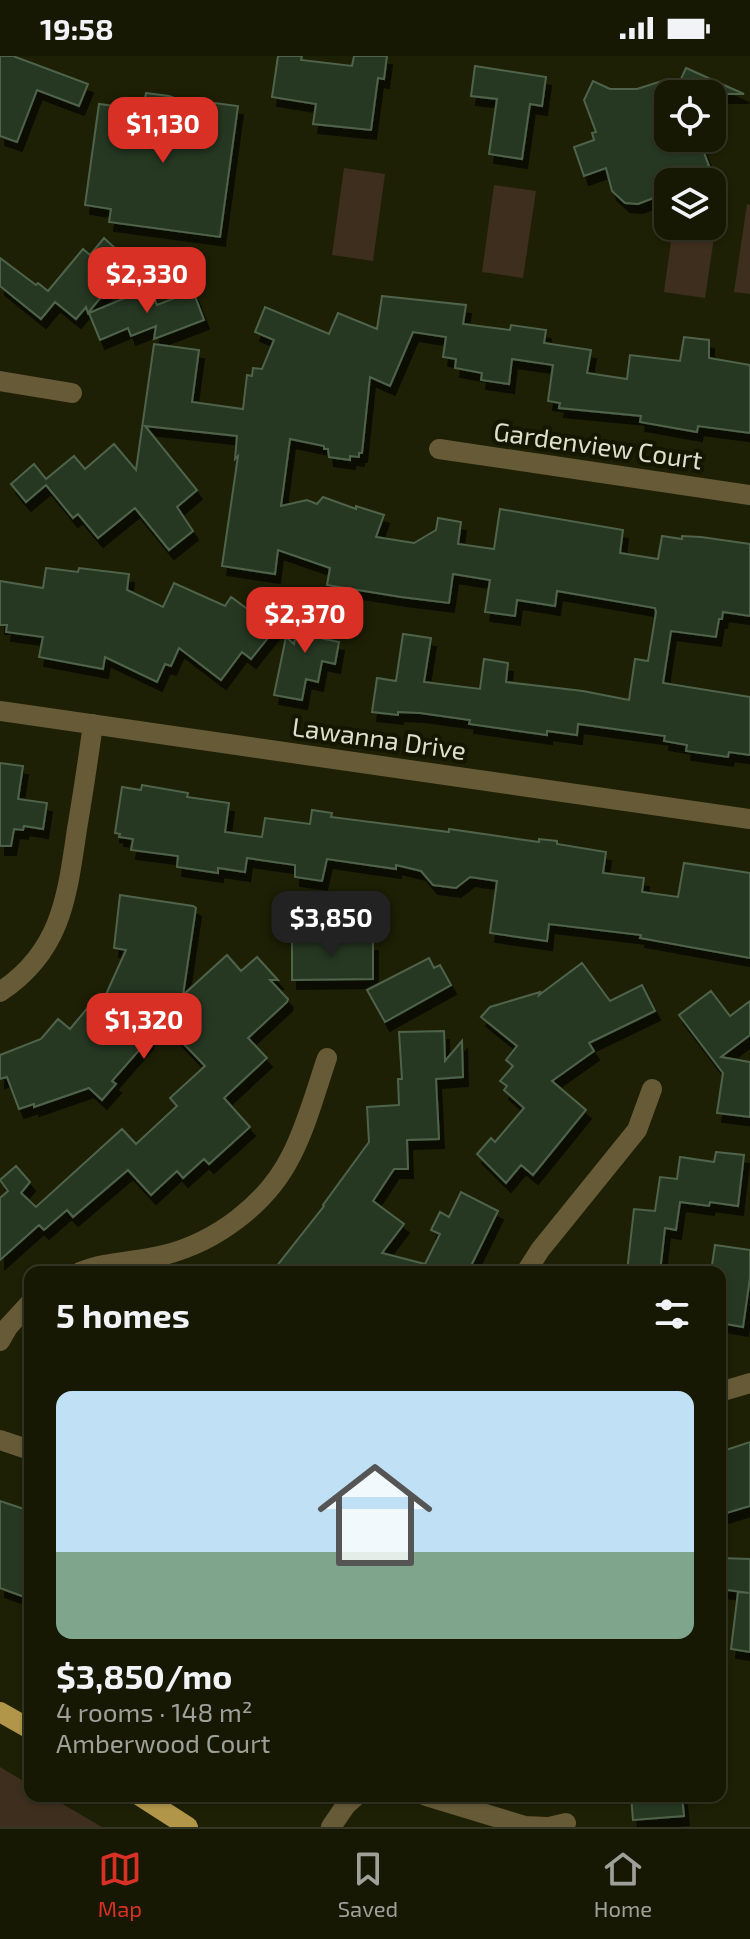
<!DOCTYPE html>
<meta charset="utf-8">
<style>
body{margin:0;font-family:"Exo 2",sans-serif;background:#1f210d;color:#f1f3f6;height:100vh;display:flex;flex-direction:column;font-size:30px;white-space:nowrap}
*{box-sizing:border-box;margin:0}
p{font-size:26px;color:#9ea09a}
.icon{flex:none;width:44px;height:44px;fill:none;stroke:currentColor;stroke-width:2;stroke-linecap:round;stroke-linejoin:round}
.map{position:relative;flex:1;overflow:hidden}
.side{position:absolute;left:24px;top:1210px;width:702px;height:536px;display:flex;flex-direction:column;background:#161803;border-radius:16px;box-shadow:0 2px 6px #0004,0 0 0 2px #353725}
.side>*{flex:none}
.buttons{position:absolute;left:654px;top:24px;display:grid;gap:16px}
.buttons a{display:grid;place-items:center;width:72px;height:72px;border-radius:16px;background:#161803;box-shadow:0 2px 6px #0004,0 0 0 2px #353725;font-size:40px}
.price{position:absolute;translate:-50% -68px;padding:0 18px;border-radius:16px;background:#d93025;color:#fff;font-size:26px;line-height:52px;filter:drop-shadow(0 2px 4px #0008)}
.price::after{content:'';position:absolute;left:50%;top:48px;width:24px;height:18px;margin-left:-12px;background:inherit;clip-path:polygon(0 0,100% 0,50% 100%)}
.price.on{background:#222;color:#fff}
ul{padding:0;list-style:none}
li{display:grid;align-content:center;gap:16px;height:424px;padding:0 32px}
li span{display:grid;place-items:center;height:248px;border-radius:16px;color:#555}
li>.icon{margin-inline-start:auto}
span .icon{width:144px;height:144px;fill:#fffc;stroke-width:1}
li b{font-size:34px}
h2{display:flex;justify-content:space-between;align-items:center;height:96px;padding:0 32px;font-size:34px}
.status{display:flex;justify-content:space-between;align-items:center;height:56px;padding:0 40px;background:#161803;direction:ltr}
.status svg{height:22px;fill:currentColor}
.dock{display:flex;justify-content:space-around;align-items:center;height:112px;border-top:2px solid #353725;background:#161803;font-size:22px;color:#9ea09a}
.dock a{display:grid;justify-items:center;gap:4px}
.dock .on{color:#d93025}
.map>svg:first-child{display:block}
.green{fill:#3e2e1e}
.building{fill:#263822;stroke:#4f634b;stroke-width:2;filter:url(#shadow)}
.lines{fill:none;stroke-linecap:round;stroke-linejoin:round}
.minor{stroke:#675a37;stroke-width:20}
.major{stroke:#b1964a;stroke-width:20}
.labels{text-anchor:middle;stroke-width:8;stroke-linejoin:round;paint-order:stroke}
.street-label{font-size:26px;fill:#dde0cf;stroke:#141600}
</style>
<div class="status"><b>19:58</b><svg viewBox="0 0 49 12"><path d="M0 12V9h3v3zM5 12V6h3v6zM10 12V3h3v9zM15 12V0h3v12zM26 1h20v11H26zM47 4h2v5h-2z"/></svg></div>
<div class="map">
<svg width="750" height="1771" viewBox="0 0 750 1771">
<defs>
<filter id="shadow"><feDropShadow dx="5" dy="9" stdDeviation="0" flood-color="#0009"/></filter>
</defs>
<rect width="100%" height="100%" fill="#1d2004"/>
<path class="green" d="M344 112 385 118 373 205 332 199Z
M494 129 536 135 523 222 482 216Z
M747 148 750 149V238L734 236Z
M712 154 718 155 705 242 664 236 673 170H712Z
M0 1711 30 1729V1740H49L102 1771H0Z"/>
<path class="building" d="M0 0H13L88 28 79 50 37 34 17 86 0 80Z
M278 0H302L301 4 352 10 354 0H387L384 23 378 22 371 74 313 68 316 48 272 41Z
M475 10 546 21 542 50 530 48 522 103 489 98 497 43 471 40Z
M686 12 744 38H674Z
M668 23V82H694L697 90 701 89 709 110 668 125V145L656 141 638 148 625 147 612 135 606 112 584 120 574 91 594 84 592 77 596 76 584 44 593 25 610 33H637Z
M146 37 169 40 174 42V46L214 51 215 47 238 50 220 181 109 166 111 153 85 149 99 48 143 54Z
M104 182 130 206 88 257 86 251 76 263 55 246 41 263 0 230V202L36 229 38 227 48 235 83 193 90 199Z
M144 234 145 236 151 234 157 249 193 235 204 264 154 283 156 270 131 280 128 272 100 284 89 257Z
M382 240 466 249 463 268 510 274 511 269 546 274 544 287 591 294 587 317 627 323 630 299 680 305 684 281 709 284V302L750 309V377L698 370 697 376 640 366 641 360 559 352 560 347 548 345 553 309 512 303 509 328 481 324 482 317 455 312 456 303 443 301 446 281 413 276 390 330 370 321 362 397H359V401L350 400V404L329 401 328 393H324V390L290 383 281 450 307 444 317 448 323 441 356 453V450L384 459 376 481 414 487 436 474 438 462 461 466 458 488 494 493 500 453 623 474 620 497 658 503 662 480 682 483V480L701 481 750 488V560L723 556 722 563H719L716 581 671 575 663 627 750 641V699L729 696 728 701 686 695 687 689 664 685 665 680 578 668 577 679 547 675V679L469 668 470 664 420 657 398 656V659L372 656 377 622 396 625 403 578 431 582 424 626 480 633 484 603 508 607 506 626 583 635 629 644 635 603 648 605 656 556 655 552 557 535 555 550 517 544 515 560 485 556 490 524 453 518 449 547 401 541 327 529 330 512 278 494 275 518 222 510 238 400 235 403 237 380 145 370 197 434 177 451 193 475 169 494 135 452 98 482 78 458 73 462 46 429 26 446 11 428 34 408 46 423 74 400 85 413 114 388 136 414 154 288 199 294 192 346 243 353 247 319 252 320 253 312 262 313 274 284 255 276 265 251 329 278 338 257 377 273Z
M46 512 78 516 79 512 129 518 127 534 163 551 174 527 225 550 231 541 275 573 251 603 242 596 221 624 179 592 171 610 165 608 157 626 105 601 103 613 39 601 43 581 6 576 7 569H0V525L43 532Z
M301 552 329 558 324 583 339 586 335 608 322 605 318 626 306 623 302 644 274 639 286 581 294 588Z
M0 707 23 710 18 743 47 747 43 773 24 770 23 774 14 773 11 790H0Z
M142 729 188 737 187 741 229 747 225 776 262 781 265 762 310 768 312 754 332 757 331 761 449 776V773L539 786V783L557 785V788L606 796 603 817 644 822 642 836 678 841 684 807 750 817V902L640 882 641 879 549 868 547 885 490 877 497 825 470 821 456 832 433 829 421 815 396 809V813L327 803 322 825 295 821V809L247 802 245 816 218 812V817L177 811 178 800 131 794 133 783 119 781 120 778 115 777 122 731 141 734Z
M120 839 193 850 196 852 183 939 227 899 241 915 257 901 278 924H270L288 943 287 946 248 982 267 1002 224 1042 250 1071 209 1108 204 1103 183 1122 177 1115 151 1139 128 1114 73 1161 67 1154 44 1174 39 1169 0 1204V1142L8 1135 0 1124 16 1110 30 1126 21 1137 36 1151 122 1073 136 1088 177 1050 170 1042 205 1010 158 961 148 984 112 1025 116 1028 102 1044 89 1032 34 1051V1048L19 1053 7 1021 0 1023V999L41 983 58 963 70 973 90 949 98 956 126 894 114 892Z
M292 879H323V886H373V923L292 924Z
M429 902 434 912 440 909 451 929 385 966 367 934Z
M582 907 610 945 642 929 655 955 589 987 594 995 552 1025 586 1054 533 1119 521 1109 506 1127 477 1098 491 1082 495 1086 524 1052 504 1034 507 1030 500 1025 513 1010 506 1004 517 990 481 961 490 951 540 936 539 939Z
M711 935 730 960 750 945V979L721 1001 750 1006V1061L717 1057 723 1017 679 959Z
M444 975 445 1005 462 985 463 1021 436 1023 439 1083 407 1084 408 1113H394L373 1145 404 1168 382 1197 425 1208 440 1178 431 1174 440 1156 449 1161 461 1136 498 1155 468 1216H272L324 1150 323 1149 369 1086 367 1051 399 1049 398 1023H402L399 976Z
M716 1096 744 1099 738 1150 710 1146 709 1150 680 1146 676 1174 665 1172 660 1216H627L634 1153 655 1155 660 1121 677 1123 680 1101 714 1106Z
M715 1189 750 1194V1222L743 1271 720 1267V1216H711Z
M750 1386V1450L720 1459V1396Z
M0 1445 30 1455V1543L0 1532Z
M720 1502 750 1503V1596L731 1593 738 1536 749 1537 720 1533Z
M631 1740H682L684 1760 633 1764Z"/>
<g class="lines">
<path class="minor" d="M0 325 72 337
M439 393 750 439
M0 655 750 763
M0 936C62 895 67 840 77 773 83 738 88 704 93 668
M80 1216C107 1205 136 1206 164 1199 216 1186 267 1148 291 1100 307 1069 316 1034 327 1002
M526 1216 540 1194 637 1074 652 1033
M0 1285 8 1271 30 1247
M720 1336 750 1327
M0 1384 30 1394
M426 1740 525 1770 546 1771
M331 1771 346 1749 356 1740
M549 1771 566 1767"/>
<path class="major" d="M0 1656 30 1673
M140 1740 188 1771"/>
</g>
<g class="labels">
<g class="street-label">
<text transform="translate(598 390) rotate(8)" y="9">Gardenview Court</text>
<text transform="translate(379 683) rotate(8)" y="9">Lawanna Drive</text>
</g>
</g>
</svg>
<div class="buttons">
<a><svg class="icon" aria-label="locate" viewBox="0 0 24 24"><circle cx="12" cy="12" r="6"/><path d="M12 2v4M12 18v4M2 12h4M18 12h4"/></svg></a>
<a><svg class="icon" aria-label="layers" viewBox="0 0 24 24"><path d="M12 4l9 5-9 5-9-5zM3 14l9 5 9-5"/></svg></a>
</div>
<b class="price" style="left:163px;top:109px">$1,130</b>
<b class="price" style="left:147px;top:259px">$2,330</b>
<b class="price" style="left:305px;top:599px">$2,370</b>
<b class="price on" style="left:331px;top:903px">$3,850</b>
<b class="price" style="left:144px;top:1005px">$1,320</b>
<section class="side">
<h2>5 homes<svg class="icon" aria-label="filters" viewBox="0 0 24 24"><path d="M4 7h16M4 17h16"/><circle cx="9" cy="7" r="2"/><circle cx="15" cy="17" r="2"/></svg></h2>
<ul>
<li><span style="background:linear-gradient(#bfe0f5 65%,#7fa58c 0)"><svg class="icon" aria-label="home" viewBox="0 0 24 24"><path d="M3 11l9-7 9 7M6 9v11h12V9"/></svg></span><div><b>$3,850/mo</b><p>4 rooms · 148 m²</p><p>Amberwood Court</p></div></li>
</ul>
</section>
</div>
<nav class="dock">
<a class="on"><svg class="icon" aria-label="map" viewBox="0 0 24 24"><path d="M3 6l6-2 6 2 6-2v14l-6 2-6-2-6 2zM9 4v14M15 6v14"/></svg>Map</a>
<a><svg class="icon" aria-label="saved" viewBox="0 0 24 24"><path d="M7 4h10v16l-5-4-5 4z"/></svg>Saved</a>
<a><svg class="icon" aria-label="home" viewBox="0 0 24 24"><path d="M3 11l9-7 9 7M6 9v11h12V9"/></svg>Home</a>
</nav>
